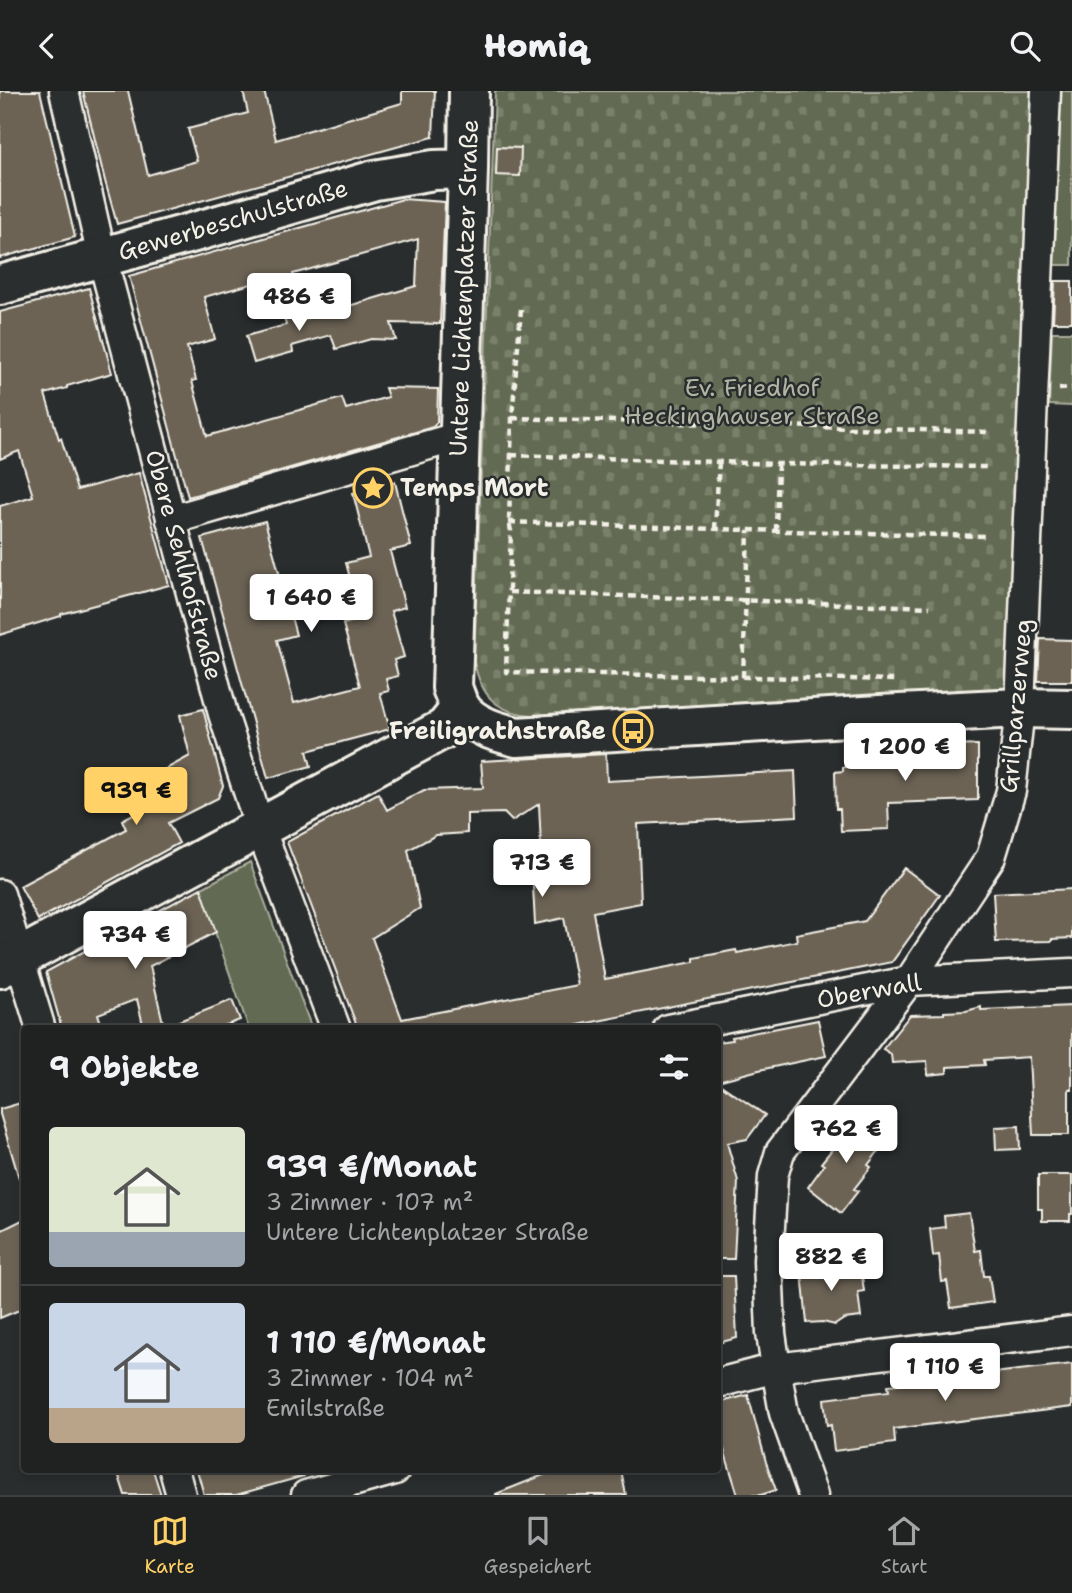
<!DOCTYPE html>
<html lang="de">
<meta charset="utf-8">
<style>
body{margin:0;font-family:"Shantell Sans",sans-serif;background:#282a2a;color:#f1f3f6;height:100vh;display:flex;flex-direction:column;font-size:26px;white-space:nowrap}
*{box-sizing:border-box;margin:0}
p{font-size:23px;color:#a2a4a5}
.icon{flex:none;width:38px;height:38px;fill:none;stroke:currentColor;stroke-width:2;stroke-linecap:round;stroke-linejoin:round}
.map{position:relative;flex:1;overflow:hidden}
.panel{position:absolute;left:21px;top:934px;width:700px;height:448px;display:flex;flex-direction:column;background:#202222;border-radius:7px;box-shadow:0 4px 10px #0003,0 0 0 2px #3d3f40}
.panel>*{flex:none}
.price{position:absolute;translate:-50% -60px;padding:0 16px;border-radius:7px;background:#fff;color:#222;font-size:23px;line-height:46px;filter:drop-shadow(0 2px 4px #0008)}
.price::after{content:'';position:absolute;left:50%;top:42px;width:21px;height:16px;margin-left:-10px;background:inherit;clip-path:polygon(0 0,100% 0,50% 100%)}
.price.current{background:#ffd166;color:#111}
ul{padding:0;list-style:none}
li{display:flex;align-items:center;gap:21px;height:175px;padding:0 28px}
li+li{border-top:2px solid #3d3f40}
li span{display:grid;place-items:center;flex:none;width:196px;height:140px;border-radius:7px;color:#555}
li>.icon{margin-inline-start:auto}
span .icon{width:84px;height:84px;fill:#fffc;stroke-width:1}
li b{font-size:30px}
h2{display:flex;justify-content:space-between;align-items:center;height:84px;padding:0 28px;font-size:30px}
header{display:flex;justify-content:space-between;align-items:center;height:91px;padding:0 28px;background:#202222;font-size:32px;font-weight:800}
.tab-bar{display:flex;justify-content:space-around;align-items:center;height:98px;border-top:2px solid #3d3f40;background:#202222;font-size:19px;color:#a2a4a5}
.tab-bar a{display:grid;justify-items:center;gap:4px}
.tab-bar .current{color:#ffd166}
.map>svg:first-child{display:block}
.cemetery{fill:url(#cemetery-stones);stroke:#acae9d;stroke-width:2}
.park{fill:#636b52;stroke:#acae9d;stroke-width:2}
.building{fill:#6c6354;stroke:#f4f1e8;stroke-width:2;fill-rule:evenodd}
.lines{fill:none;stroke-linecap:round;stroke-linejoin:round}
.street-casing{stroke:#f4f1e8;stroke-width:33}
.secondary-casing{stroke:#f4f1e8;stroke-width:44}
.path{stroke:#f4f1e8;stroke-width:4.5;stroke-dasharray:7 5;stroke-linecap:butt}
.street{stroke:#2a2d2e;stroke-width:28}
.secondary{stroke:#2a2d2e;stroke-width:38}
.labels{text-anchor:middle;stroke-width:5;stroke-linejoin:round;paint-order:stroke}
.street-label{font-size:24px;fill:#f4f1e8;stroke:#2a2d2e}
.park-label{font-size:24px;fill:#b3b5a4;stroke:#2a2d2e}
.poi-label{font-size:24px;font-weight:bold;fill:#f4f1e8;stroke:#2a2d2e;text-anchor:start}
</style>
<header><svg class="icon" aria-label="back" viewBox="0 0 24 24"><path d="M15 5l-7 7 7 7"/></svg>Homiq<svg class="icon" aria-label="search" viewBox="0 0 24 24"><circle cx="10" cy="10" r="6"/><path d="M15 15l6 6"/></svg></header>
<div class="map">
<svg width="1072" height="1404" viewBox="0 0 1072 1404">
<defs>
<pattern id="cemetery-stones" width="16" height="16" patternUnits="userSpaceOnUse" patternTransform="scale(1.75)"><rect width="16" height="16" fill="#636b52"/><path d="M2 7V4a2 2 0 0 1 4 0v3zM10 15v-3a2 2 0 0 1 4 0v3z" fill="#7a816b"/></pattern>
</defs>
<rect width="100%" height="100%" fill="#2a2d2e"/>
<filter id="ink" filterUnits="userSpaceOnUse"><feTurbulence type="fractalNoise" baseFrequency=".0143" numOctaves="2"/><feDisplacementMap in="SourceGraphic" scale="14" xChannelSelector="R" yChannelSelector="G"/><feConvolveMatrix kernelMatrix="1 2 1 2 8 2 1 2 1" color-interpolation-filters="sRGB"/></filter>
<g filter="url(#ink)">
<path class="cemetery" d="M495 0H1032L1009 594 1006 599 532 624C496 622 481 604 474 571Z"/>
<path class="park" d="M1061 0H1072V174H1054Z
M1052 241H1072V315L1049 314Z
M250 771 312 938H249L200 798Z"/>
<path class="building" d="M0 0H40L75 146 0 167Z
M83 0H128L148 84 197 70 188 38 248 22 243 0H264L276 49 402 12V0H435L433 46 117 133 105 90Z
M497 56 521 57 520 85 496 84Z
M403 108 445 111 440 233 391 232 396 249 371 248 336 258 331 244 292 255 293 261 254 272 246 245 286 234 273 187 204 206 215 248 187 256 196 289 192 290 207 345 342 307 346 318 388 306 385 297 438 298 437 331 433 336 188 406 129 185ZM418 148 416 195 305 228 293 183Z
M1055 190H1072V231H1053Z
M89 197 112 282 67 295V297L45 303 59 348 61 347 77 399 139 382 169 494 61 523V525L0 544V415L33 405 19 360 0 368V221Z
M395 391 411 455 390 460 405 516 391 520 404 566 394 569 398 585 386 588 389 600 380 602 390 638 307 660 311 675 268 687 202 447 265 430 296 544 277 549 294 612 360 595 343 533 361 528 346 472 369 466 353 402Z
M1040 548 1072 549V590H1038Z
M203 618 223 695 218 707 168 732 179 752 38 829 20 795 126 738 122 729 167 705 155 684 190 665 180 624Z
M978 654V709L888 712 889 738 841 740 840 718H836L835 681 843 680V676H853V672L886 671 885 656 905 655V657Z
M606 663 607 690 795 680 797 725 638 733 641 812 593 821 605 888 694 871V867L736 859 737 862 797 850 796 843 865 830 904 777 940 804 892 871 558 938H358L287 751 378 702 387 719 424 699 483 697 481 670ZM539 713 542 776H532L535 833 564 827 577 894 402 928 372 847 420 817 408 759 436 744 467 742V723L504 722 512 730Z
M201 797 216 841 150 875 164 936 232 909 240 929 216 938H144L137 908 98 923 103 938H62L46 881Z
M1072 798V847L1052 848V850L996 851 993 802Z
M1072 915V998H1069V1044H1033L1029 966 984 969 985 974 947 976V982L928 984 927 970 892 972 891 963 883 958 910 924 944 923V921L966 920 981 916V919Z
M818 929 826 965 759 979 718 990V951L733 949 732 946Z
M718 992 765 1024 747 1048 727 1052 738 1090 734 1168H718Z
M24 1011V1087H19L0 1023V1018Z
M851 1027 884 1053 868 1074 871 1076 854 1098 858 1100 841 1122 808 1096 824 1074 821 1072 838 1051 834 1048Z
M1019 1035 1020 1058 996 1059 995 1036Z
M1038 1084H1072V1123H1070V1130H1042V1118H1038Z
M969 1122 975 1160 981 1159 984 1185H989L993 1211 951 1217 947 1190 942 1191 939 1164 933 1165 930 1138 945 1136 944 1125Z
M24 1128V1217L0 1227V1140Z
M824 1170 825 1178 855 1175V1178L861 1177 864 1200 858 1201 861 1226 844 1228 835 1234 823 1231 807 1232 801 1172Z
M718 1185H734L737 1247 718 1252Z
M1072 1273V1316L894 1338 895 1352 834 1360 831 1334 827 1335 824 1308 889 1300 888 1294Z
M748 1304 766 1371 776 1399 761 1404H738L723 1356 718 1357V1312Z
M117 1379H153L161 1404H125Z
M197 1379H303L304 1385 236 1404H204Z
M556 1379H621L626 1404H496V1403Z"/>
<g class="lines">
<g class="street-casing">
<path id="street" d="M64 0 102 166 223 623 260 737 336 938
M171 429 460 345
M0 803 41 938
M668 938 909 890 1072 882
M718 1292 776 1277 1072 1240
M174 1379 181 1404
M306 1404 395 1379
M813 1404 784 1322 776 1277 771 1242 768 1170 773 1085 780 1061 909 890 991 766 1011 700 1020 617 1046 0"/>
</g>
<g class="secondary-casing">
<path id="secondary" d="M469 0 468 78 452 597C455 603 457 612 461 618 474 635 497 641 517 646L880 624 1020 617 1072 618
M0 194 191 142 375 89 434 79 468 78
M0 877 445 637 461 617"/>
</g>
<path class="path" d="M521 218 512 327 509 431 511 440 506 581 894 589
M1059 298 1072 297
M512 327 988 341
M511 364 778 373 987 376
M509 431 748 439 984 445
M715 438 719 370
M776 440 778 373
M509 501 930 516
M743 586 748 440"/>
<use href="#street" class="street"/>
<use href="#secondary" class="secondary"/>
</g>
</g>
<defs>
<g id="sight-ring" transform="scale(2.0125)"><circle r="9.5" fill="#2a2d2e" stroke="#ffd166" stroke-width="1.5"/><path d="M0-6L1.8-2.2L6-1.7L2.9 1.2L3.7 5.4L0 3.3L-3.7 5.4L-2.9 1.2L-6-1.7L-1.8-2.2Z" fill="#ffd166"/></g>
<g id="bus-ring" transform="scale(2.0125)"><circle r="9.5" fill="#2a2d2e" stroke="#ffd166" stroke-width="1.5"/><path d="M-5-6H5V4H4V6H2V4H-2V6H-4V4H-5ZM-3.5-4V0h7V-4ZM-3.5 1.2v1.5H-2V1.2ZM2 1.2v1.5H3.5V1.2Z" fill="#ffd166"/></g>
</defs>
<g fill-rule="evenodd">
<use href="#sight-ring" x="373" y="397"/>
<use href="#bus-ring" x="633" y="640"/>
</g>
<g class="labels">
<g class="street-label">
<text transform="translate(233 129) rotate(-16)" y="8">Gewerbeschulstraße</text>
<text transform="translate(464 197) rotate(-88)" y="8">Untere Lichtenplatzer Straße</text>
<text transform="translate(184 474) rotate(75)" y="8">Obere Sehlhofstraße</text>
<text transform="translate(1016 615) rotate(-85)" y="8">Grillparzerweg</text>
<text transform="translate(869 900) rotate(-10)" y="8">Oberwall</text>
</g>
<g class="park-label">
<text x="752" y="305">Ev. Friedhof<tspan x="752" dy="28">Heckinghauser Straße</tspan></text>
</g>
<g class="poi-label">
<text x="400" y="405">Temps Mort</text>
<text x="606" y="648" text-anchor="end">Freiligrathstraße</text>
</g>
</g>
</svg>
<b class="price" style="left:299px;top:242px">486 €</b>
<b class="price" style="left:311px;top:543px">1 640 €</b>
<b class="price" style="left:905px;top:692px">1 200 €</b>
<b class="price current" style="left:136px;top:736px">939 €</b>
<b class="price" style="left:542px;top:808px">713 €</b>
<b class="price" style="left:135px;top:880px">734 €</b>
<b class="price" style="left:846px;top:1074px">762 €</b>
<b class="price" style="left:831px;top:1202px">882 €</b>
<b class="price" style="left:945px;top:1312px">1 110 €</b>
<section class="panel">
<h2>9 Objekte<svg class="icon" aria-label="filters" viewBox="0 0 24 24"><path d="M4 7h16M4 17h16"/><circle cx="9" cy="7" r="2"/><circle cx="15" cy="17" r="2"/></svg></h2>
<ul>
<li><span style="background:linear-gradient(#dfe7d0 75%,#9aa5b1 0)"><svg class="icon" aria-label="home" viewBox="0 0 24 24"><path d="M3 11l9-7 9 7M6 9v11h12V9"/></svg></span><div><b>939 €/Monat</b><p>3 Zimmer · 107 m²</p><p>Untere Lichtenplatzer Straße</p></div></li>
<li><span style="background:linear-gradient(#c9d6e8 75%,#b9a48a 0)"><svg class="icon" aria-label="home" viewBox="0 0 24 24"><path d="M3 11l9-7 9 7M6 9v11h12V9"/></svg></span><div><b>1 110 €/Monat</b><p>3 Zimmer · 104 m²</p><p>Emilstraße</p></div></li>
</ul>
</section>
</div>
<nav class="tab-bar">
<a class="current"><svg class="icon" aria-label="map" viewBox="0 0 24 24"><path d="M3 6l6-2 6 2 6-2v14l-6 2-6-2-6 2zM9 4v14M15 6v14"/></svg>Karte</a>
<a><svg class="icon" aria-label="saved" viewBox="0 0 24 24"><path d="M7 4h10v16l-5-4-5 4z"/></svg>Gespeichert</a>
<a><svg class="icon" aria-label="home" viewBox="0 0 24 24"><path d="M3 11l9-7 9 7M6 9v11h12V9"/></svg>Start</a>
</nav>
